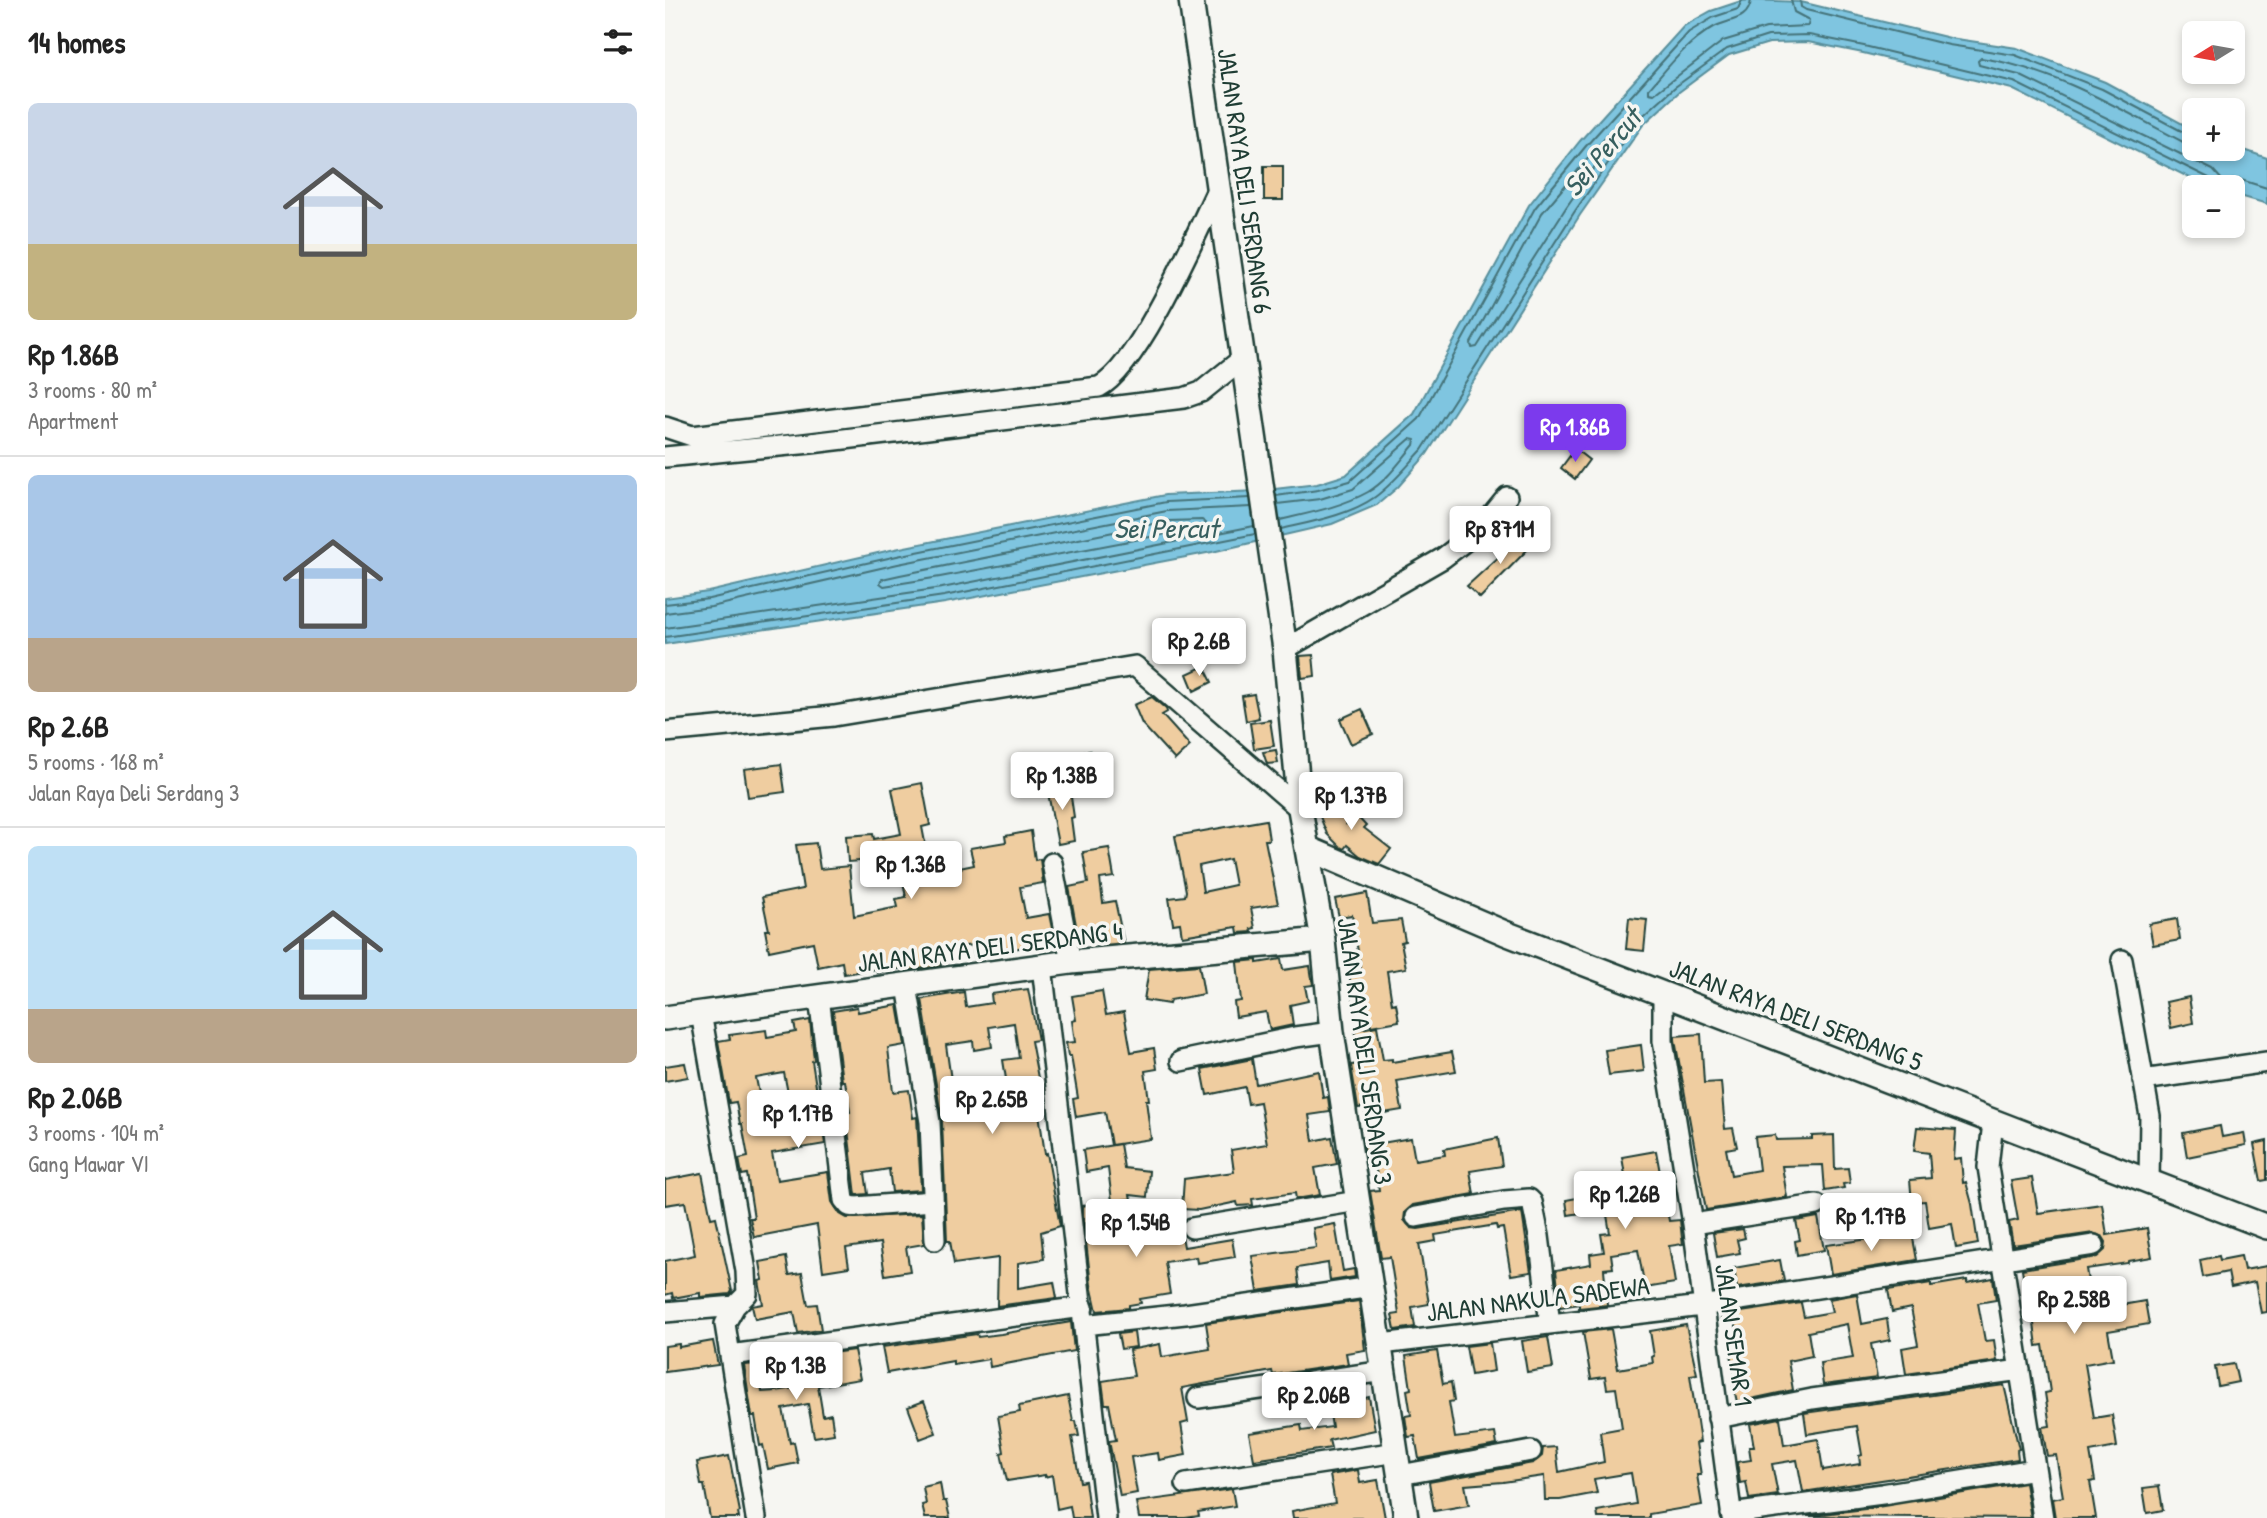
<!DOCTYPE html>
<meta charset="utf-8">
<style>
body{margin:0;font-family:"Patrick Hand",sans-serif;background:#f2f2f2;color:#222;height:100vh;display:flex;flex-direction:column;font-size:26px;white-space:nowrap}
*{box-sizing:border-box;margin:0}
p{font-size:23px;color:#767676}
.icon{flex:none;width:38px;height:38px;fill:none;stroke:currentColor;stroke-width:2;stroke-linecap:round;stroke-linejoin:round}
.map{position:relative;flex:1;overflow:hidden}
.drawer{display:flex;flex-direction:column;background:#fff;width:665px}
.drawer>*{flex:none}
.needle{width:46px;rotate:259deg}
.buttons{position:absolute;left:1517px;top:21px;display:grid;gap:14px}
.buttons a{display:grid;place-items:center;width:63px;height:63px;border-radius:10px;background:#fff;box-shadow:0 4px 10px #0003;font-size:35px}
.price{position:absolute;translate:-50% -60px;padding:0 16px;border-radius:7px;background:#fff;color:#222;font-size:23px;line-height:46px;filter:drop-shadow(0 2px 4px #0008)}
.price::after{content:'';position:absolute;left:50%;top:42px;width:21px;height:16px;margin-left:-10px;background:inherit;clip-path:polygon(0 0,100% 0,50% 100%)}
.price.active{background:#7c3aed;color:#fff}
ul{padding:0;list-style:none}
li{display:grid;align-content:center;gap:14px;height:371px;padding:0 28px}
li+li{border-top:2px solid #e0e0e0}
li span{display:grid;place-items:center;height:217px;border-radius:10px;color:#555}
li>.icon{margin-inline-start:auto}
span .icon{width:126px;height:126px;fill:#fffc;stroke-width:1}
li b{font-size:30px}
h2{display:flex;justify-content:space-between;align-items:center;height:84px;padding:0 28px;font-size:30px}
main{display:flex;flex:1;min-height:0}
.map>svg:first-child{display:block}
.water{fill:#7fc5e0;stroke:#598f9b;stroke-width:2}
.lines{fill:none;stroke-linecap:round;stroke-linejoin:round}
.shore{stroke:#457379;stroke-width:2}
.building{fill:#efcda0;stroke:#1f3d34;stroke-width:2;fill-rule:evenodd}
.minor-casing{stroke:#1f3d34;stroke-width:24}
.tertiary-casing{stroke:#1f3d34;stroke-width:28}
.minor{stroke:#f6f6f2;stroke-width:19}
.tertiary{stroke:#f6f6f2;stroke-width:23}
.labels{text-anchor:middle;stroke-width:7;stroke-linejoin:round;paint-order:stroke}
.street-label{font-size:26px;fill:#1f3d34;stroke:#f6f6f2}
.water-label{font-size:28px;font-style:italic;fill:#375f5f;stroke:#f6f6f2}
</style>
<main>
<section class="drawer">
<h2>14 homes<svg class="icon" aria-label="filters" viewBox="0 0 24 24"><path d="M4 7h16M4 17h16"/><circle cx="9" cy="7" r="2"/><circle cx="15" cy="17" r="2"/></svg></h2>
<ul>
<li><span style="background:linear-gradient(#c9d6e8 65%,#c2b280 0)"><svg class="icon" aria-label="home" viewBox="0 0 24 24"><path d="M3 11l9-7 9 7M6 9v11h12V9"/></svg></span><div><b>Rp 1.86B</b><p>3 rooms · 80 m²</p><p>Apartment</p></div></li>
<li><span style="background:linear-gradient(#a9c7e8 75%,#b9a48a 0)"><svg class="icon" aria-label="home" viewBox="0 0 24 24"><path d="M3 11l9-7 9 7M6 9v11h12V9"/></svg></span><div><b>Rp 2.6B</b><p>5 rooms · 168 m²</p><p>Jalan Raya Deli Serdang 3</p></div></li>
<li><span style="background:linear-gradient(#bfe0f5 75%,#b9a48a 0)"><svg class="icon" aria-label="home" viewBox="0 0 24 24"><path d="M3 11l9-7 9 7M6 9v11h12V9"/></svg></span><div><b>Rp 2.06B</b><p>3 rooms · 104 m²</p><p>Gang Mawar VI</p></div></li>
</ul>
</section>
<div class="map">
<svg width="1602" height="1518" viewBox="0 0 1602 1518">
<rect width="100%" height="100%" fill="#f6f6f2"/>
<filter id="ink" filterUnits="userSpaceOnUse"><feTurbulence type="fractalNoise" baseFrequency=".0143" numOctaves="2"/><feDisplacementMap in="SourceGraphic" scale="14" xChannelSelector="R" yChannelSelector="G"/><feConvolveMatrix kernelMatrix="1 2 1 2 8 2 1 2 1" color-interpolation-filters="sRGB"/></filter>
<g filter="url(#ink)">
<path class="water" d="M1088 0 1136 2 1285 38 1352 48 1440 82 1529 130 1530 149H1568V146L1602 158V204L1568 194V187H1550L1531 181 1347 89 1198 53 1143 42 1104 43 1064 55 1014 92 978 125 915 215 762 454 733 487 712 505 667 524 547 552 280 603 0 644V598L43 592 230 549 500 495 593 491 652 484 681 475 749 414 864 205 915 141 1019 26 1046 11 1076 1Z"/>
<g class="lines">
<path class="shore" d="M1086 0C1084 21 1064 19 1049 27 1022 42 1004 66 984 89V93L989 94 1058 41 1101 28 1143 26 1144 20 1129 12 1126 0
M1135 0 1136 7 1141 10 1284 45 1350 55 1437 89 1524 135 1530 136
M947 130 951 131 952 135 902 206 812 347 807 348 806 343 877 213Z
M1530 144 1520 143C1455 109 1390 69 1316 58L1313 61 1314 65 1354 75 1548 170 1558 181 1573 179 1602 188
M611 496 653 490 685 481 754 419 870 208 921 146 1024 32 1049 17 1073 9 1077 0
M612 504 655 499 688 489 745 439 750 440 749 445C735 461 722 481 703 492 676 507 644 513 615 520
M537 520 541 523 538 527 275 577 219 586 215 583 217 579 235 575 503 521Z
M616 529C646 522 685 515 710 497 728 484 742 466 757 450L910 211 972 121 1010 87 1062 49 1103 36 1144 35 1199 46 1349 82 1544 178 1548 182V187
M0 604 44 599 232 556 501 502 585 498
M0 613 46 607 233 564 502 511 586 507
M0 628 277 588 589 526
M0 637 279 596 590 534"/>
</g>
<path class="building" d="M599 166H618V200H599Z
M910 449 924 460 910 479 896 468Z
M860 533 869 543 815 598 802 586Z
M648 655 650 676 637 678 635 656Z
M539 666 547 682 529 691 522 674Z
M589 694 594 718 581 721 577 696Z
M487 697 501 709 502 712 497 715 525 746 510 760 477 724 469 705Z
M697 709 708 734 686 744 675 719Z
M605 720 609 746 589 749 585 723Z
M611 750 613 763 602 764 598 752Z
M425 751 431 778 406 782 401 755Z
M116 764 120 792 83 797 79 769Z
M257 783 265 825 257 827 266 874 309 865 305 848 341 842 340 836 366 831 370 860 375 859 378 883 355 887 361 918 384 914 390 943 371 947V944L310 958 307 945 273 951 276 966 244 970V967L212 973 211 969 179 974 177 962 153 967 148 942 104 951 100 930H104L97 897 138 889 131 845 151 843 155 869 184 866 189 916 233 907 231 899 241 897 233 858 183 862 181 836 208 834 209 839 236 834 227 789Z
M404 784 409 817 406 818 409 841 393 844 382 788Z
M669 796 681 824 690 814 701 826 699 828 726 849 714 864 695 856 682 845 679 849 675 847 662 834 650 804Z
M601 820 604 840H600L613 904 586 908 590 928 586 929 587 932 573 933 572 927 517 936 515 923 508 924 504 898 520 896 521 891 510 836ZM565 859 570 885 538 892 534 866Z
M444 848 449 877 435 879 438 903 450 901 459 943 439 945 437 932 413 936 404 887 423 883 418 852Z
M702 893 707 923 736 920 740 941 736 942 741 968 722 971 727 1004 731 1003 734 1021 706 1026 701 997 688 999 684 972 696 970 687 915 674 917 670 899Z
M964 918 982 920 979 951 961 949Z
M1512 919 1515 940 1488 945 1484 924Z
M616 959 618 970 645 966 648 985 640 986 643 1001 625 1005 628 1025 605 1030 601 1012 571 1017 569 1002 576 1001 572 962 592 960V963Z
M534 965 539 994 505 1000 504 1004 479 1000 484 969Z
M363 989 373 1040 366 1041 377 1099 372 1100 380 1154 382 1153 395 1226 376 1232 379 1259 353 1263V1288L389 1282 392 1298 332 1306 333 1258 289 1264 285 1241H282L277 1121 257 999 299 992 301 1007 327 1003 326 994ZM349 1023 354 1058 338 1060 341 1079 287 1087 281 1045 308 1041 309 1050 327 1047 324 1027Z
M437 991 441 1015 459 1012 466 1052 489 1048 492 1069 480 1071 484 1100H481L486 1139 446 1145 440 1112 411 1117 408 1099 413 1098 406 1056H403L401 1043 410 1042 407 1021 411 1020 407 996Z
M1524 997 1528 1023 1506 1028 1501 1002Z
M233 1005 240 1045 223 1048 228 1092 244 1090 248 1118 252 1117 256 1190 227 1192 224 1169 200 1173 203 1194 191 1195 181 1113 185 1112 180 1081H177L168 1011 192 1007 193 1012Z
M145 1020 149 1060 147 1061 160 1144 107 1153 112 1180 163 1172 167 1202 175 1214 182 1218 257 1214 259 1244 241 1247 245 1271 220 1275 215 1243 181 1248 184 1267 158 1271 152 1225 89 1237 85 1218H89L82 1174 77 1175 74 1159 83 1157 77 1124H75L71 1102 64 1103 53 1041 65 1039 64 1035 101 1030 102 1037 131 1032 129 1023ZM119 1073 124 1098 96 1103 91 1078Z
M712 1026 718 1060 727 1059V1062L787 1052 791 1071 732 1081 737 1110 701 1116 700 1107 693 1108 686 1065 696 1064 690 1030Z
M1036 1034 1039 1083 1056 1082 1060 1129 1068 1128 1072 1147 1061 1149 1066 1175 1094 1170 1090 1137 1110 1135 1111 1140 1147 1139V1136L1169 1135 1170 1169 1183 1168 1185 1183 1178 1184 1179 1188 1160 1191 1158 1165 1117 1166 1122 1197 1041 1210 1010 1040V1036Z
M976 1045 979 1071 944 1075 940 1050Z
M587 1059 591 1084 654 1071 658 1098 663 1097 665 1112 644 1115 648 1141 667 1137 672 1164 650 1168 655 1195 631 1199 630 1193 587 1199 588 1205 573 1206 572 1202 534 1210 517 1209 519 1179 569 1172 566 1150 602 1144 595 1102 583 1104 580 1087 542 1095 537 1069Z
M20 1063 23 1077 0 1081V1066Z
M1555 1126 1557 1137 1579 1133 1581 1145 1522 1157 1518 1133Z
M1252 1127 1291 1130 1289 1159 1296 1158 1298 1183 1301 1182 1307 1204 1313 1244 1291 1248 1287 1224 1264 1228 1260 1201 1247 1202 1245 1180 1266 1178 1264 1153 1249 1151Z
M746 1138 750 1160 780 1155 779 1149 833 1138 837 1166 805 1171 809 1194 748 1205 740 1212 739 1220 746 1228 753 1229 857 1212 866 1272 846 1275 838 1228 832 1229 831 1225 770 1235 771 1241 754 1244 764 1304 747 1307 750 1327 730 1330 727 1315 734 1314 725 1257 716 1258 705 1191 714 1190 710 1163 701 1164 699 1146Z
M1602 1141V1180L1596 1181 1589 1144Z
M455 1144 459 1168 484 1171 482 1197 465 1195 466 1199 447 1201 443 1168 421 1172 418 1150Z
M991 1151 1004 1221 1015 1220 1017 1238 1018 1244 1004 1246 1010 1283 980 1288 973 1250 946 1254 948 1268 939 1269 942 1305 914 1308V1304L895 1307 891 1270 926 1264 925 1254 939 1252 936 1234 945 1233 941 1209 903 1215 901 1200 928 1195 925 1181 960 1175 957 1157Z
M37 1173 46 1218 51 1217 67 1291 65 1294 35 1297V1293L8 1298 7 1293 0 1295V1261L30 1255 20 1202 0 1205V1180Z
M1367 1178 1373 1213 1437 1204 1442 1235 1482 1228 1487 1257 1463 1261V1263L1421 1269 1428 1310 1480 1301 1484 1324 1443 1331 1448 1359 1420 1364 1429 1418 1447 1415 1452 1447 1425 1452 1430 1481 1425 1482 1431 1518H1390L1387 1499 1398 1497 1391 1455 1382 1456 1377 1427 1385 1426 1380 1393 1385 1392 1378 1345 1372 1346 1368 1316 1362 1317 1359 1299 1362 1298 1357 1269 1432 1257 1440 1250 1441 1242 1438 1237 1428 1233 1348 1245 1344 1222 1353 1220 1346 1181Z
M443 1201 449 1235 469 1232V1235L515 1225 519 1247 567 1239 570 1257 532 1263 531 1257 500 1262 505 1294 475 1299 476 1303 464 1305V1308L432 1311 426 1285 417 1206Z
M1153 1217 1159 1250 1132 1255 1130 1241 1135 1240 1131 1221Z
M670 1224 678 1271 689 1269 690 1277 665 1281 663 1263 632 1268 634 1285 593 1291 587 1256 651 1248 648 1228Z
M1078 1229 1080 1238 1072 1240 1075 1253 1052 1257 1048 1233Z
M1247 1233 1252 1260 1166 1274 1161 1245Z
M1554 1256 1555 1260 1576 1256 1579 1270 1602 1266V1312L1596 1313 1590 1282 1566 1287 1563 1272 1538 1277 1535 1260Z
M121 1257 124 1275 137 1273 143 1305 152 1304 156 1330 133 1333 129 1312 90 1319 87 1306 98 1304 94 1281 98 1280 95 1262Z
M1115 1260 1119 1281 1072 1288 1069 1268Z
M1328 1278 1331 1300 1313 1303 1320 1341 1329 1340 1332 1361 1241 1374 1237 1348 1253 1345 1246 1308 1227 1312 1223 1290 1266 1283V1286L1302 1280V1283Z
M1192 1294 1197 1324 1222 1319 1225 1340 1206 1344 1212 1378 1158 1385 1155 1363 1188 1358 1182 1324 1143 1332 1147 1356 1123 1361 1128 1390 1072 1402 1068 1384H1072L1065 1349 1075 1347 1070 1320 1057 1322 1056 1315 1136 1303 1139 1317 1167 1312 1164 1299Z
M694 1301 700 1350 681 1353 683 1364 608 1375 607 1371 517 1388 523 1422 516 1424 521 1455 494 1460 493 1453 466 1457 472 1493 455 1496 444 1441 451 1440 444 1404H440L437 1381 469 1376 464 1350 495 1344 497 1357 545 1349 541 1323Z
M406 1322 409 1351 325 1367 324 1359 288 1365V1361L222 1373 217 1347 312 1334 313 1337 336 1334Z
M1021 1325 1032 1374 1025 1375 1035 1442 1031 1443 1036 1475H1032L1037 1505 984 1514V1518H933L932 1511 971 1504 966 1473 929 1479 932 1493 895 1500H880L879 1476 838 1482 800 1485 804 1505 769 1511 764 1482 868 1463 877 1456 878 1448 891 1447 894 1472 939 1462 935 1432 957 1428 951 1388 942 1389 940 1377 926 1379 918 1332 946 1329 953 1369 988 1363 987 1357 989 1356 985 1331Z
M469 1332 471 1347 456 1349 453 1334Z
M883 1337 888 1368 862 1372 857 1341Z
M48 1341 53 1365 0 1372V1346L14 1344V1347Z
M825 1343 829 1371 806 1375 801 1346Z
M189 1350 195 1379 153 1386 158 1416 166 1414 169 1434 149 1437 143 1404 118 1409 125 1443 129 1442 133 1463 103 1469 98 1445 95 1446 90 1416H87L79 1365 93 1364 97 1392 111 1391 136 1387 130 1358Z
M772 1351 778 1384 786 1382 789 1401 784 1402 790 1438 830 1433 832 1445 754 1459 750 1436 743 1437 740 1416 746 1415 742 1390 746 1389 741 1356Z
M1569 1364 1573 1382 1553 1386 1550 1367Z
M1339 1385 1354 1449 1352 1450 1353 1459 1138 1492 1132 1460 1107 1464 1113 1495 1084 1499 1081 1482 1075 1483 1072 1462 1086 1460 1084 1447H1089L1085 1424 1115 1418 1119 1445 1153 1439 1158 1470 1195 1464 1194 1456 1197 1455 1192 1426 1142 1434 1139 1413Z
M403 1396 408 1421H411L414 1436 407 1437 415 1482 420 1481 425 1518H407L405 1506 392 1509 387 1475 380 1477V1475L342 1481 336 1453 339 1452 333 1416 355 1412 354 1406Z
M704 1397 710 1430 664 1440 666 1448 589 1460 584 1433 636 1425 637 1431 667 1427 664 1407Z
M259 1401 271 1433 255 1439 243 1407Z
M64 1456 75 1512 73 1513 74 1518H45L39 1485H36L32 1462Z
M693 1470 695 1483 713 1480 720 1518H628L627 1511 670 1503 665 1475Z
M275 1483 278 1501H281L285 1518H260L257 1505 261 1504 258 1487Z
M1360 1483 1366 1518 1142 1516 1200 1509Z
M1494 1486 1498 1510 1482 1513 1478 1488Z
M567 1489 570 1506 533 1512 534 1516 520 1518H474L471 1502Z"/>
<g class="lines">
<g class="minor-casing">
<path id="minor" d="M0 427 27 436 434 387C474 367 532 232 553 188
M0 457 146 443 519 398 536 392 577 359
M620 649 778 558 816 529 842 497
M0 732 169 716 470 666 635 809
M387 863 406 962
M1457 960 1485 1116 1484 1182
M377 966 441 1518
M242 986 265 1122 270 1240
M998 993V1041L1028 1224 1067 1518
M154 997 179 1200 184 1206 191 1207 268 1201
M36 1013 81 1271 82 1294 70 1306 60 1324 91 1518
M516 1061 630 1037 667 1032
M1478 1080 1602 1062
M1328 1122 1323 1167 1378 1518
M751 1217 839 1201 864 1199 867 1202 874 1236 885 1324
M1028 1224 1152 1205
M527 1228 693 1201
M0 1312 70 1306
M419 1325 520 1314 707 1287
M716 1344 1037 1306 1429 1245
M65 1355 418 1307
M533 1398 720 1371
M1053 1418 1147 1399 1355 1370
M735 1475 866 1451
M521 1484 732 1452
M1066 1514 1217 1494 1370 1469"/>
</g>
<g class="tertiary-casing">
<path id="tertiary" d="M526 0 620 649 635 809 658 940 667 1032 741 1518
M642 848 840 933 1602 1227
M0 1018 406 962 658 940"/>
</g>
<use href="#minor" class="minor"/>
<use href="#tertiary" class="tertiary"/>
</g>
</g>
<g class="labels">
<g class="street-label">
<text transform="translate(580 181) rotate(82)" y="9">JALAN RAYA DELI SERDANG 6</text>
<text transform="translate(325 947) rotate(-7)" y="9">JALAN RAYA DELI SERDANG 4</text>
<text transform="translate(1131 1015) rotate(21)" y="9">JALAN RAYA DELI SERDANG 5</text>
<text transform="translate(700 1051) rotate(82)" y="9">JALAN RAYA DELI SERDANG 3</text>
<text transform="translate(873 1299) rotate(-7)" y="9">JALAN NAKULA SADEWA</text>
<text transform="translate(1069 1335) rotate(82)" y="9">JALAN SEMAR 1</text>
</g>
<g class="water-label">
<text transform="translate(937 152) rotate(-50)" y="10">Sei Percut</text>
<text x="501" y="538">Sei Percut</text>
</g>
</g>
</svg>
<div class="buttons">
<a><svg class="needle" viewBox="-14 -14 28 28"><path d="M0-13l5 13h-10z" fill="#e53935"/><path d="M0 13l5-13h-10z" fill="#767676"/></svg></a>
<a>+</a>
<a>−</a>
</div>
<b class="price active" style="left:910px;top:464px">Rp 1.86B</b>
<b class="price" style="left:835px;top:566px">Rp 871M</b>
<b class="price" style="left:534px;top:678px">Rp 2.6B</b>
<b class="price" style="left:397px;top:812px">Rp 1.38B</b>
<b class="price" style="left:686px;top:832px">Rp 1.37B</b>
<b class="price" style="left:246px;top:901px">Rp 1.36B</b>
<b class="price" style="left:327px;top:1136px">Rp 2.65B</b>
<b class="price" style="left:133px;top:1150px">Rp 1.17B</b>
<b class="price" style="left:960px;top:1231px">Rp 1.26B</b>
<b class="price" style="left:1206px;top:1253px">Rp 1.17B</b>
<b class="price" style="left:471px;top:1259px">Rp 1.54B</b>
<b class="price" style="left:1409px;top:1336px">Rp 2.58B</b>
<b class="price" style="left:131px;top:1402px">Rp 1.3B</b>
<b class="price" style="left:649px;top:1432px">Rp 2.06B</b>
</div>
</main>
